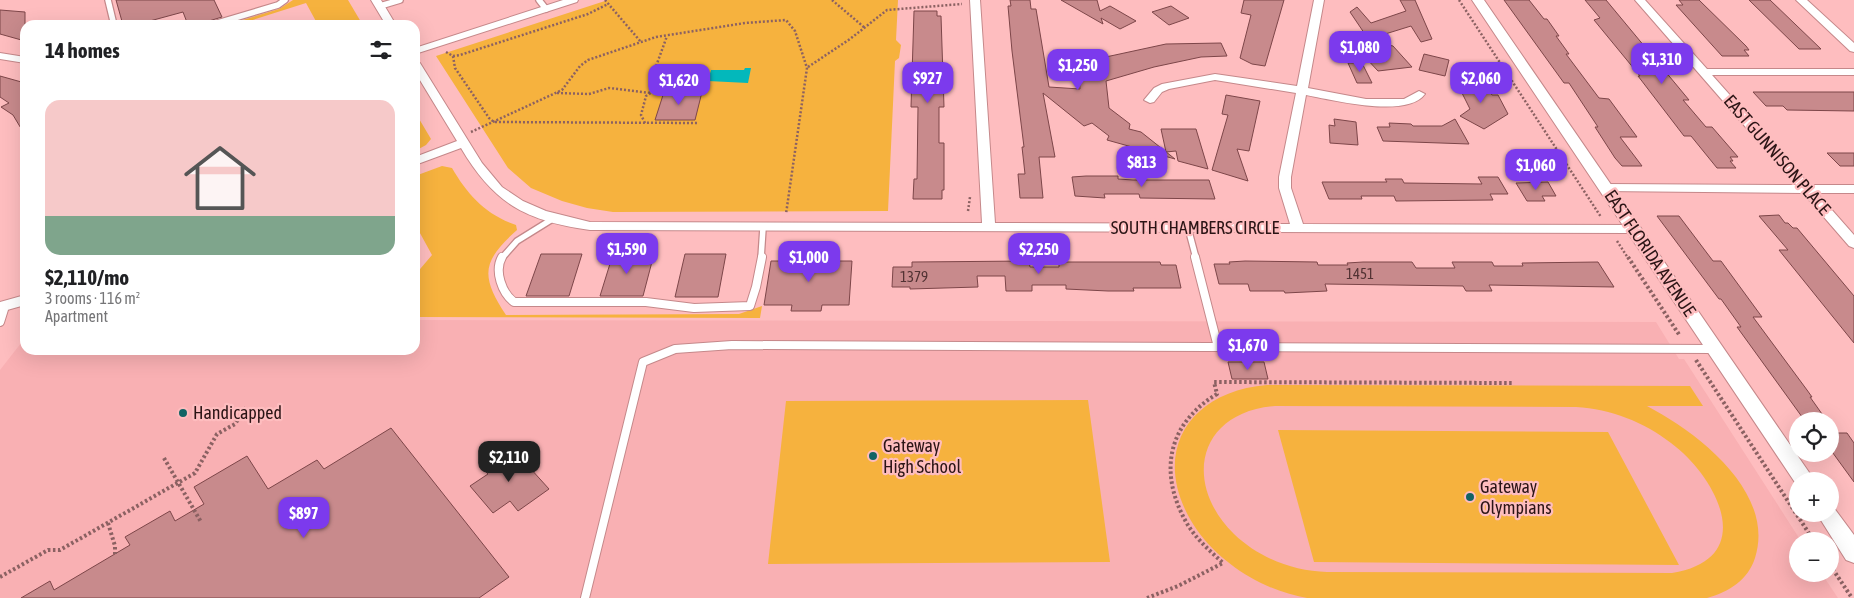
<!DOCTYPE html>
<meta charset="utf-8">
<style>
body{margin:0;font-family:"Asap Condensed",sans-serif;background:#f2f2f2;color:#202124;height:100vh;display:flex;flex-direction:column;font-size:19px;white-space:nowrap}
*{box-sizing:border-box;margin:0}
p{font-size:16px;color:#757577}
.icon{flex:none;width:28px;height:28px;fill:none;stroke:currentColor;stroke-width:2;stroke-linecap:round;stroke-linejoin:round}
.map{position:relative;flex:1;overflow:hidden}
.side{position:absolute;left:20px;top:20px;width:400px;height:335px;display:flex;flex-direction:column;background:#fff;border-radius:15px;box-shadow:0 5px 20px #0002}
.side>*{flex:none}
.tools{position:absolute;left:1789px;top:412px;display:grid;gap:10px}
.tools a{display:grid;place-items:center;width:50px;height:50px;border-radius:50%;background:#fff;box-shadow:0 5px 20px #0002;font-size:25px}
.price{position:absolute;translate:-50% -42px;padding:0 11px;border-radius:10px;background:#7c3aed;color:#fff;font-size:16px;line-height:32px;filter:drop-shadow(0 1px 2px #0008)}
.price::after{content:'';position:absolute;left:50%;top:30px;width:15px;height:11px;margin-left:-8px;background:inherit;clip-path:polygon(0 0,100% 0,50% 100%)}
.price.active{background:#222;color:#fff}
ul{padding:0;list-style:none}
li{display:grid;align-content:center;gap:10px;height:265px;padding:0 25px}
li span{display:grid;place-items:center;height:155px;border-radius:15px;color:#555}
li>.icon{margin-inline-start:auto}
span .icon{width:90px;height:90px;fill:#fffc;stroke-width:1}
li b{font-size:21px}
h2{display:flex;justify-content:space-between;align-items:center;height:60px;padding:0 25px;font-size:21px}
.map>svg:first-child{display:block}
.built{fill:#f9b0b3}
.green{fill:#f6b23e;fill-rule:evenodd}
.water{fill:#03b8bb}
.building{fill:#c88a8c;stroke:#7d4649}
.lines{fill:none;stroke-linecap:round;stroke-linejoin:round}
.service-far1-casing{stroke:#c5888a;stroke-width:8}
.service-casing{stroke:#c5888a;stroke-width:10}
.minor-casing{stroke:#c5888a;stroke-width:2}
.tertiary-casing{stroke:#c5888a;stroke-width:2}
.path-far1{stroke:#8b6162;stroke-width:2.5;stroke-dasharray:2 2;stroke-linecap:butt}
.path{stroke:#8b6162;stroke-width:4;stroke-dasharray:2.5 2.5;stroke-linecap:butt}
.service-far1{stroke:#fff;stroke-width:5.5}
.service{stroke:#fff;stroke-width:8}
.minor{fill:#fff;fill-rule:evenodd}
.tertiary{fill:#fff;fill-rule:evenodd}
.poi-dot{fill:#126364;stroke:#febdbf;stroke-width:2}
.labels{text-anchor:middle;stroke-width:4.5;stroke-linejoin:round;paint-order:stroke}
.number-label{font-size:15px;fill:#523233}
.street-label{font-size:18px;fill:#2b1415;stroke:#febdbf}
.poi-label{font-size:18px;fill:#2b1415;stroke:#febdbf;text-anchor:start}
</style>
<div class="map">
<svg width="1854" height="598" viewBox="0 0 1854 598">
<rect width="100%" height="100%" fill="#febdbf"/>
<path class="built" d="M415 320 1656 322 1679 359H1684L1801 541H1798V574H1822L1838 598H0V370L25 338V350H415Z"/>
<path class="green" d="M293 0H348L361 22 353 25H318L306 3 237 25H226L279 9Z
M608 0H898L896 40 901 45 899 58 895 61 888 211 613 212 587 208 562 201 531 188 508 168 436 56Z
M415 112 431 139 426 145 415 151Z
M442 166 452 168C467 194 486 215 516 225L517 230C482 261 480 276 506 315L739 314 762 306 760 318 415 317V275L432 255 415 224V176Z
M1267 385 1690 386 1703 406H1647C1697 432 1776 492 1755 558 1748 580 1729 592 1707 598H1307C1265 591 1222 565 1197 530 1148 459 1184 392 1267 385ZM1275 406 1576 407C1611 409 1644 422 1671 443 1718 478 1759 559 1672 573L1327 572C1293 571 1259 558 1234 534 1182 483 1198 412 1275 406Z
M1088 400 1110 562 768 564 786 401Z
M1278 430 1608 432 1679 565 1314 562Z"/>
<path class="water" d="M745 68H751L748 83 708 81 711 70H744Z"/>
<path class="building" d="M116 0H214L222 17 209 21 206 25H188L183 12 135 25H123Z
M1010 0H1030L1031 9H1036L1049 87 1080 89 1078 63 1166 44 1221 43 1227 56 1201 57 1154 67 1106 81 1109 108 1130 124 1129 129 1141 132 1175 159 1107 140 1109 136 1092 123 1084 126 1043 93 1055 157H1039L1043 198H1020L1018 174H1025L1022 147H1024L1012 51 1008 6H1011Z
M1061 0H1097L1100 11 1110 6 1136 21 1120 29 1101 18 1103 24Z
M1244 0H1284L1265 66 1252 64 1240 58 1251 15 1241 13Z
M1400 0H1415L1432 39 1421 42 1411 26 1382 35 1388 41 1380 43 1393 46 1412 67 1378 71 1365 57 1379 55 1350 12 1357 7 1371 23 1406 11Z
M1504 0H1529L1544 19H1547L1559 36H1556L1569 54H1566L1599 98 1609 99 1637 137H1620L1642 166H1622L1615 158 1595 127H1598L1569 83H1564Z
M1585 0H1606L1689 100H1683L1706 127H1712L1738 157H1730L1733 161H1730L1736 168H1717L1691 136H1684L1638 76H1640L1594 20 1600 18Z
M1679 0H1699L1746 46 1749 50H1744L1749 56H1722L1676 5H1683Z
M1749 0H1770L1821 49H1799Z
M1171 6 1189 18 1169 25 1152 12Z
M0 10 25 12V41L0 34Z
M914 11H937V16H941L944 107H939V143H944V190H942V199H913L914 179H917L918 107H911Z
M1424 54 1449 60 1445 76 1419 70Z
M1348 63H1362L1372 83H1357Z
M0 76 25 83V135L13 115 1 107 9 103 0 97Z
M1456 81 1483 82 1492 95H1498L1508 114 1484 129 1460 116 1470 109Z
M664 92H702L695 120H655Z
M1753 92H1854V111L1787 110 1783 106H1766Z
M1226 95 1260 101 1249 151 1237 149 1248 181 1212 170 1228 115 1222 114Z
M1334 119 1356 122 1358 145 1330 143 1329 125 1335 126Z
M1455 119 1469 144 1383 141 1377 127H1390L1389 123 1411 124 1413 126H1442Z
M1161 129H1196L1208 169 1178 161 1176 151 1166 152Z
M1827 153H1854V166H1840Z
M1086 176H1118V179L1133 180H1209L1215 199 1140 198 1139 194H1104L1105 198 1075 196 1072 177Z
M1478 177H1498L1508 194H1490L1493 200 1396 201 1394 196H1361L1362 199H1329L1322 182H1387L1385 179H1402L1404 183 1482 184Z
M1548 182 1556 196H1542L1545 201H1527L1516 183Z
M1779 215 1785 223H1788L1793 228H1797L1854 296V343L1779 250H1788L1759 216Z
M1657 216H1679L1713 261H1721L1762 317H1753L1807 390 1812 397H1810L1827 421H1805L1737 327H1741L1721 299H1719Z
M541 254H582L569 296H526Z
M613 254H654L643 296H600Z
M685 254H726L718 297H675Z
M798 256H826L825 261H852L849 305H822L821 311H791L792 305H764L771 261H797Z
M1029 261 1030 267H1059V262H1160L1161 265H1176L1181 288H1133L1134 291H1108L1066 289V285H1032V291H1006L1005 276H977L978 287 910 289V287H892L893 267H912V262Z
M1245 261 1317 262 1318 265H1348L1347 263 1363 262H1412L1416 268H1455L1452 262H1492L1494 266H1523L1522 263 1598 262 1614 287 1489 285 1492 291H1466L1463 286 1325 284 1327 291 1285 293 1284 291H1250L1248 284H1219L1214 264H1230L1229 262Z
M1228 362H1264L1268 379H1232Z
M391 428 509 577 479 598H21L50 581 54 590 130 545 125 537 170 511 175 521 204 504 194 487 247 456 268 489 317 460 324 469Z
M1830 433H1847L1854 443V482L1830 449Z
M511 447 549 489 518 511 510 501 493 513 470 486 488 474 481 467Z"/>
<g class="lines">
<g class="service-far1-casing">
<path id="service-far1" d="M108 0 114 25
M539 0 546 9
M380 6 400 0
M211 25 278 5 285 0
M1188 228 1196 258
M502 258 517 241 554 218
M761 258 763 228"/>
</g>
<g class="service-casing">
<path id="service" d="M502 257C494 271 502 293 514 302H646L694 308 750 306 756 287 762 257
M1195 257 1218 347
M0 322 5 306
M585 598 643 362 675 349 732 345 1714 349"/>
</g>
<g class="minor-casing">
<path id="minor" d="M371 0H381L396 25H386Z
M563 0H578L577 2 415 54V48Z
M970 0H980L995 223 1290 224 1279 188V177L1296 93 1215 80 1169 89 1162 92 1154 102 1150 103 1144 100 1154 88 1162 84 1215 74 1297 86 1314 0H1324L1308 88 1366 99H1404L1419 91 1425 94C1407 119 1333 100 1306 95L1291 177V188L1303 224 1633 225 1638 226 1639 229 1638 232 1633 233 590 230C526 221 494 204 461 148L415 165V157L457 141 415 72V60L420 63 482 163 502 187 523 201 546 211 590 222 982 223Z
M1635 0H1645L1707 69H1854V75H1712L1810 185H1854V193H1817L1854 235V248L1849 246 1803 193 1602 191 1600 188 1602 185 1606 184 1796 185Z
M1796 0H1807L1854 43V52L1850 51Z
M0 53 25 57V63L0 59Z
M25 295V305L0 312V302Z"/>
</g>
<g class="tertiary-casing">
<path id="tertiary" d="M1472 0H1484L1815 481H1798V487Z
M1830 506 1834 508 1854 535V563L1846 560 1817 514H1830Z"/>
</g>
<path class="path-far1" d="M605 0 641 42
M832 0 865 28
M1459 0 1601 217
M446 52 453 56 460 55 588 14 608 4
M453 56 455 68 489 118 494 122 697 123
M808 67 850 39 887 10 962 4
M557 93 589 94 609 88 651 93
M645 123 641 115 646 96C654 91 660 87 662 78L655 69 667 36
M471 132 562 90 580 66 588 60 656 37 745 23 786 20 795 31 807 68 786 214
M968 211 970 197
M1617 241 1628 258"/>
<path class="path" d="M1628 257 1680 336
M1696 360 1814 541
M164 458 201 522
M108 523 115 546V554
M1830 565 1852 598
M0 577 48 550H60L195 473 217 434 235 424 247 406
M1147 598 1178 586 1223 563C1209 550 1194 537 1185 520 1158 470 1169 423 1217 394L1214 382 1514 383"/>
<use href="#service-far1" class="service-far1"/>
<use href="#service" class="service"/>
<use href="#minor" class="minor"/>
<use href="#tertiary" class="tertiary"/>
</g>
<g class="poi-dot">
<circle cx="183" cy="413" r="5"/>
<circle cx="873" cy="456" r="5"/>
<circle cx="1470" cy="497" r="5"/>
</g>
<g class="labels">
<g class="number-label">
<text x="1360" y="279">1451</text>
<text x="914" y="282">1379</text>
</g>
<g class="street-label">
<text transform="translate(1777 155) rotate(49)" y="6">EAST GUNNISON PLACE</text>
<text x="1195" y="234">SOUTH CHAMBERS CIRCLE</text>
<text transform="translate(1650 253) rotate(56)" y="6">EAST FLORIDA AVENUE</text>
</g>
<g class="poi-label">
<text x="193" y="419">Handicapped</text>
<text x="883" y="452">Gateway<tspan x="883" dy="21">High School</tspan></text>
<text x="1480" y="493">Gateway<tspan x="1480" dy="21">Olympians</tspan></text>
</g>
</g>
</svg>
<div class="tools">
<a><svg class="icon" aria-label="locate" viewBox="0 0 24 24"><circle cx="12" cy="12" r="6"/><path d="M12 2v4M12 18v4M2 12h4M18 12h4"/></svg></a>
<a>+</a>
<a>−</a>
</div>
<b class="price" style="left:1360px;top:73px">$1,080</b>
<b class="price" style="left:1662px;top:85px">$1,310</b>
<b class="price" style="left:1078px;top:91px">$1,250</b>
<b class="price" style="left:928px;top:104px">$927</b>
<b class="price" style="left:1481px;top:104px">$2,060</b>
<b class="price" style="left:679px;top:106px">$1,620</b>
<b class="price" style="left:1142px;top:188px">$813</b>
<b class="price" style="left:1536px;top:191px">$1,060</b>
<b class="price" style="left:627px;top:275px">$1,590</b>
<b class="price" style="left:1039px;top:275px">$2,250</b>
<b class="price" style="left:809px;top:283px">$1,000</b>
<b class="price" style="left:1248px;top:371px">$1,670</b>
<b class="price active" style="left:509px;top:483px">$2,110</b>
<b class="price" style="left:304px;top:539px">$897</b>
<section class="side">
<h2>14 homes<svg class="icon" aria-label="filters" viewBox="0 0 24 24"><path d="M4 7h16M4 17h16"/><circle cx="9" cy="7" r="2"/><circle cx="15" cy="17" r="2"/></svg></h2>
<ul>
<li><span style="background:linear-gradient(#f6c9c9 75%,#7fa58c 0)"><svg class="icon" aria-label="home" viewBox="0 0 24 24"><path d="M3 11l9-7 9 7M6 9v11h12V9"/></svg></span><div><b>$2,110/mo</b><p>3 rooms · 116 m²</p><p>Apartment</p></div></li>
</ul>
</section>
</div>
